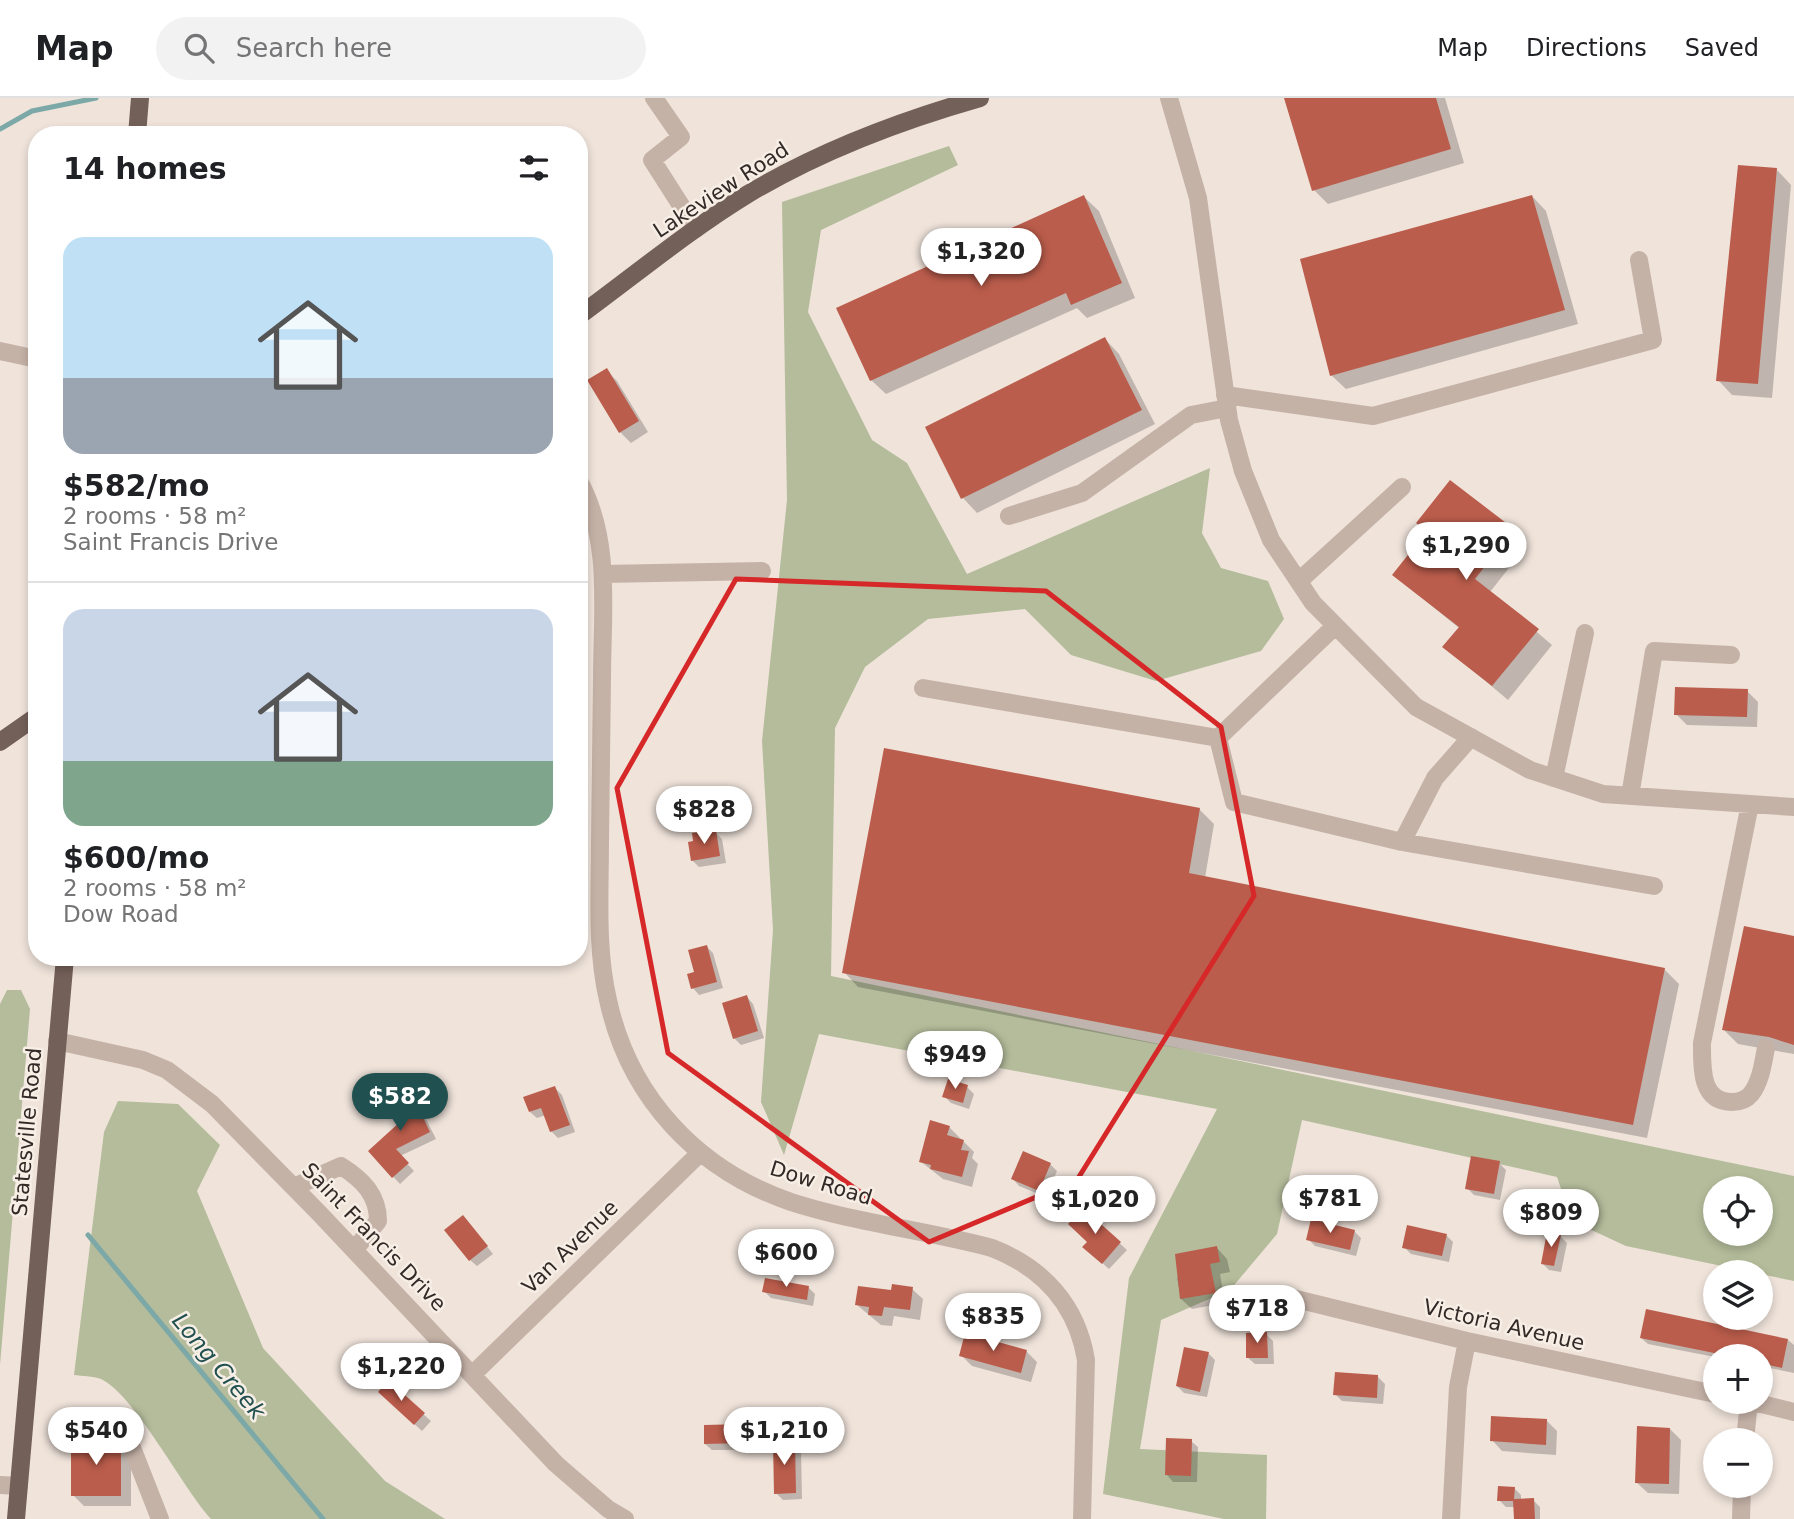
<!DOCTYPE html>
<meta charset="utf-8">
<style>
body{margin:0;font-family:"DejaVu Sans",sans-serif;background:#f2f2f2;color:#202124;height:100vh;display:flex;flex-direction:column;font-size:26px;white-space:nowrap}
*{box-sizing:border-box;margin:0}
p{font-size:23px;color:#757577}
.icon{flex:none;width:38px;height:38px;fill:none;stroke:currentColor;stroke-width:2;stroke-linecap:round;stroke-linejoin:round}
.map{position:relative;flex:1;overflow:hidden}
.sheet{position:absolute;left:28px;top:28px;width:560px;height:840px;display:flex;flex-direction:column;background:#fff;border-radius:28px;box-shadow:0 4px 10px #0003}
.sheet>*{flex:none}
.controls{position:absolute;left:1703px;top:1078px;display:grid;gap:14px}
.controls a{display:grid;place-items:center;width:70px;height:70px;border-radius:50%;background:#fff;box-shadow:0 4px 10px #0003;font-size:35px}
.price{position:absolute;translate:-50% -60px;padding:0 16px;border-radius:24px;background:#fff;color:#222;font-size:23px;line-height:46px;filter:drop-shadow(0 2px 4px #0008)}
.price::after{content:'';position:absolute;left:50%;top:42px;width:21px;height:16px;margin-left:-10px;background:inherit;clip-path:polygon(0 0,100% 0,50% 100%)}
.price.active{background:#20504f;color:#fff}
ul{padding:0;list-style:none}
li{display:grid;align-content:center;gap:14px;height:371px;padding:0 35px}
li+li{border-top:2px solid #e0e0e0}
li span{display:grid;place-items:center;height:217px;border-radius:21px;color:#555}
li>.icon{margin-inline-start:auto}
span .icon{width:126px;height:126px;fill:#fffc;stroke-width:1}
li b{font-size:30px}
h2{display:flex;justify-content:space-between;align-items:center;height:84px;padding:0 35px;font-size:30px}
header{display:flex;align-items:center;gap:42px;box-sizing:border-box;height:98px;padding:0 35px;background:#fff;border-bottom:2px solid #e0e0e0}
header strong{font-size:33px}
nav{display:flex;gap:38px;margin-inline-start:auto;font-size:24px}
.search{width:490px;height:63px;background:#f2f2f2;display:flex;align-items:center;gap:18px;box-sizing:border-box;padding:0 24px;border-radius:38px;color:#757577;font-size:26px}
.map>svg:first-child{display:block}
.green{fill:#b4bc9b;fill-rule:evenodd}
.shadow{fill:#0003}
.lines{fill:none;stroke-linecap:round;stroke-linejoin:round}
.stream{stroke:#7ca9a7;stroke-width:5}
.building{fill:#bb5d4c}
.minor{stroke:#c5b2a7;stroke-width:18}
.major{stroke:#736059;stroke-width:18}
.marked{fill:none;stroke:#d62828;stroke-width:5;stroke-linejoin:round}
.labels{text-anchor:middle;stroke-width:5;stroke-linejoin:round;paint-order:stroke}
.street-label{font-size:21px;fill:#332a27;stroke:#f7eee6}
.water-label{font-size:23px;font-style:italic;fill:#20504f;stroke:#f7eee6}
</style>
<header>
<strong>Map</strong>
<div class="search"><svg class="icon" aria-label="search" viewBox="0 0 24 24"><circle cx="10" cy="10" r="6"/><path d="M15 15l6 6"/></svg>Search here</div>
<nav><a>Map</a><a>Directions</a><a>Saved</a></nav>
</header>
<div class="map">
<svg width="1794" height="1421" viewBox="0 0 1794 1421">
<rect width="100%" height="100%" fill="#efe3da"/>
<path class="green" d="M949 48 958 67 821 132 808 214 872 342 907 365 967 476 1210 370 1202 435 1221 470 1268 483 1284 521 1261 553 1156 583 1071 557 1025 511 928 521 865 569 835 630 831 878 1794 1078V1183L1626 1148 1572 1123 1557 1079 1302 1022 1277 1136 1230 1192 1161 1222 1140 1351 1267 1357 1266 1421H1224L1103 1396 1129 1180 1217 1011 819 936 784 1057 761 1004 773 832 762 643 787 402 782 104ZM1715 1090H1760V1136H1715Z
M7 892H21L30 911 0 1267V906Z
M118 1003 178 1006 220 1047 197 1093 263 1250 385 1383 445 1421H211C182 1389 134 1296 101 1281 93 1278 82 1278 74 1277L104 1034Z"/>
<path class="shadow" d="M1286 0H1445L1464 65 1328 106 1314 92Z
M1777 72 1791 87 1772 300 1732 297 1718 282Z
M1532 98 1546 113 1578 226 1346 291 1331 277Z
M1084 99 1099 113 1135 200 1087 220 1077 210 886 296 871 282Z
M1105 241 1119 256 1155 326 977 415 963 400 927 329Z
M607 273 617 283 648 334 631 345 620 334 590 283Z
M1419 425 1513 432 1527 447 1490 494 1552 547 1508 602 1445 549 1459 530 1394 477 1428 434Z
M1747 593 1758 604 1757 629 1687 627 1676 616Z
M1199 711 1214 726 1205 780 1665 872 1679 886 1647 1040 858 889 844 874Z
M715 734 722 741 726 765 699 769 692 762Z
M1794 840V956L1738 946 1724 932Z
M707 849 713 855 723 890 699 897 693 890Z
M747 899 753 906 764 940 741 947 734 940Z
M967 989 974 996 969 1011 951 1005 944 998Z
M408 990 414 997 436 1041 400 1058 414 1073 400 1086 370 1054 403 1024Z
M555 990 562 997 575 1034 558 1040 551 1033 546 1017 537 1020 530 1014Z
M949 1029 974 1054 972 1060 978 1066 972 1089 943 1081 920 1063Z
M1499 1065 1506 1072 1500 1102 1474 1097 1467 1090Z
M1050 1066 1057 1073 1046 1099 1019 1088 1013 1081Z
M1083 1112 1127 1152 1109 1171 1091 1155Z
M469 1126 493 1156 477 1168 470 1162Z
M1354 1133 1361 1140 1356 1158 1315 1148 1308 1141Z
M1446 1137 1453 1144 1449 1164 1411 1156 1404 1149Z
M1560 1138 1567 1145 1561 1174 1549 1172 1542 1165Z
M1217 1150 1227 1161 1230 1174 1220 1176 1225 1205 1192 1211 1181 1201 1177 1180Z
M809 1190 815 1196 813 1208 771 1200 764 1193Z
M912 1191 923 1201 920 1222 894 1218 892 1228 881 1227 857 1207Z
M1266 1236 1273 1243 1274 1266H1255L1248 1260Z
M1641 1240 1788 1242 1794 1247V1275L1760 1268V1258L1715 1259 1648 1246Z
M1026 1253 1037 1264 1031 1284 972 1268 961 1257Z
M1208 1255 1215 1262 1207 1299 1184 1295 1177 1288Z
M1378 1279 1385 1286 1383 1306 1342 1303 1335 1296Z
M388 1285 431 1323 422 1333 387 1301Z
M1546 1322 1557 1333 1556 1357 1502 1353 1492 1342Z
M745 1328 752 1335V1352H712L705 1346Z
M1670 1331 1681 1342 1679 1396 1648 1395 1637 1385Z
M115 1342 126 1353 131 1365V1408H84L73 1397Z
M1191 1343 1198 1349 1197 1384H1173L1167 1377Z
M795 1345 801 1352 802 1401 783 1402 776 1395Z
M1514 1390 1521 1397V1403L1533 1402 1540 1409V1421H1515V1409H1506L1499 1402Z"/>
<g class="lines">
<path class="stream" d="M0 31 32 13 96 0
M88 1137 323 1421"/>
</g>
<path class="building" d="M1284 0H1436L1451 51 1312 93Z
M1738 67 1777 70 1758 286 1716 283Z
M1084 97 1122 185 1071 207 1066 195 870 283 836 210Z
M1532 97 1565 212 1330 278 1300 161Z
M1105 239 1142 312 961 401 925 329Z
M607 270 639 323 619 335 587 282Z
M1450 382 1514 431 1475 481 1539 531 1492 588 1442 549 1459 529 1392 477 1427 433 1416 425Z
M1675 589 1748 591 1747 619 1674 617Z
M884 650 1200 710 1189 775 1665 870 1633 1027 842 875Z
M716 732 720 758 691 763 688 744 693 743 692 735Z
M1744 828 1794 838V947L1769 939 1722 932Z
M707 847 717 884 691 891 687 876 694 874 688 852Z
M747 897 758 933 733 941 722 905Z
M948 981 968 987 963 1005 942 999Z
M408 988 430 1034 396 1051 409 1065 392 1080 368 1053 401 1023 388 998Z
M555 988 570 1027 550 1034 541 1010 529 1014 523 999Z
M930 1022 950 1028 947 1037 964 1042 961 1052 969 1053 962 1079 930 1071 931 1067 919 1064Z
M1023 1053 1051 1065 1039 1093 1011 1081Z
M1471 1058 1500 1063 1494 1096 1465 1091Z
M1083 1110 1121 1144 1102 1166 1082 1149 1087 1144 1068 1126Z
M463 1117 488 1148 469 1163 444 1132Z
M1311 1121 1355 1132 1350 1152 1306 1142Z
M1407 1127 1447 1136 1442 1158 1402 1150Z
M1547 1134 1561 1137 1554 1168 1541 1166Z
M1217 1148 1220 1164 1210 1166 1216 1195 1180 1201 1175 1156Z
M765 1180 809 1188 807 1202 762 1194Z
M892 1186 913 1189 910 1212 884 1209 882 1218 868 1217 869 1209 855 1207 858 1188 891 1192Z
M1646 1211 1788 1241 1782 1270 1760 1265V1258H1729L1640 1240Z
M1267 1234 1268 1260H1246V1235Z
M965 1235 1027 1252 1021 1275 959 1258Z
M1184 1249 1209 1254 1200 1294 1176 1288Z
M1335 1274 1378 1277 1377 1300 1333 1297Z
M388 1282 425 1315 414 1327 378 1294Z
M1491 1318 1547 1321 1546 1347 1490 1343Z
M745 1326 746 1345 704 1346V1327Z
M1637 1328 1670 1330 1669 1386 1635 1385Z
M71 1340H116L121 1353V1398H71Z
M1166 1340 1192 1341 1191 1378 1165 1377Z
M773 1343H795L796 1395 774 1396Z
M1498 1388 1515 1389 1514 1401 1534 1400 1535 1421H1514L1513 1403H1497Z"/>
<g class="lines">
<path class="minor" d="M654 0 681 39 652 62 696 131
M1169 0 1198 100 1229 322 1243 373 1271 442 1313 505 1416 609 1530 672 1603 696 1794 709
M0 253 37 261
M1225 297 1373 318 1653 242 1639 162
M579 383C612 442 602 515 602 580 601 635 601 689 600 744 600 796 596 851 608 902 629 999 697 1072 791 1104 856 1125 925 1132 992 1150 1043 1170 1077 1207 1086 1262L1082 1421
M1009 418 1082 395 1191 317 1227 310
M603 476 762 473
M1299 483 1402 389
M923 590 1218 640 1234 704 1402 744 1654 788
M1218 640 1335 528
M1554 680 1585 535
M1630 698 1654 553 1731 557
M1750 706 1702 945C1702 969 1700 1004 1732 1004 1740 1004 1746 1002 1751 996 1761 983 1763 965 1766 950
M1402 744 1435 680 1471 639
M57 943 143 962 167 972 212 1006 319 1115 556 1366 608 1411 625 1421
M294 1089 341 1068C363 1082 378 1097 378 1123L355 1151
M1284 1198 1467 1243 1715 1296
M473 1276 699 1056
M1753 1304 1794 1314
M122 1324 160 1421
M1745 1342 1749 1304
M0 1387 19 1388
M1451 1421 1458 1289 1467 1243
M1741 1421 1742 1388"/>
<path class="major" d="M137 37 140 0
M579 218C635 177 689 132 748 96 820 53 899 23 980 0
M0 644 37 618
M16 1421 65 859"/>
</g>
<path class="marked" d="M736 481 1046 493 1221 629 1254 798 1077 1082 929 1144 668 955 617 690Z"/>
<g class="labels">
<g class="street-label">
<text transform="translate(721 92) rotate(-33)" y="7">Lakeview Road</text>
<text transform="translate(27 1034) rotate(-85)" y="7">Statesville Road</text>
<text transform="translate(821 1085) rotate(17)" y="7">Dow Road</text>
<text transform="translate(374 1139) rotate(46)" y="7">Saint Francis Drive</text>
<text transform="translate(570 1149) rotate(-44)" y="7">Van Avenue</text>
<text transform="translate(1504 1227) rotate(13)" y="7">Victoria Avenue</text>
</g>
<g class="water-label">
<text transform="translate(219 1268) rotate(50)" y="8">Long Creek</text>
</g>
</g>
</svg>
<div class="controls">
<a><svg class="icon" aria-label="locate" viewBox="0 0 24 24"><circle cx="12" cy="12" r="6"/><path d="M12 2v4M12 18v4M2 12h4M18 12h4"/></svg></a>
<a><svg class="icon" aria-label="layers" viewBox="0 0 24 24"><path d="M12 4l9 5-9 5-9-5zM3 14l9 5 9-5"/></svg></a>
<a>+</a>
<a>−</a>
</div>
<b class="price" style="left:981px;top:190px">$1,320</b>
<b class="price" style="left:1466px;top:484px">$1,290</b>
<b class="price" style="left:704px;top:748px">$828</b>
<b class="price" style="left:955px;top:993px">$949</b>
<b class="price active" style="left:400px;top:1035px">$582</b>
<b class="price" style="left:1330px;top:1137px">$781</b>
<b class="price" style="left:1095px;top:1138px">$1,020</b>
<b class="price" style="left:1551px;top:1151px">$809</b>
<b class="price" style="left:786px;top:1191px">$600</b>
<b class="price" style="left:1257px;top:1247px">$718</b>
<b class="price" style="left:993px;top:1255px">$835</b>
<b class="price" style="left:401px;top:1305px">$1,220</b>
<b class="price" style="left:96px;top:1369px">$540</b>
<b class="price" style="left:784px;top:1369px">$1,210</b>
<section class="sheet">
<h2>14 homes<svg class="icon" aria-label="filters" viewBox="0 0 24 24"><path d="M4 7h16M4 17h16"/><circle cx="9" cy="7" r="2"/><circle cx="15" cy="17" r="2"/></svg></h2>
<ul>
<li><span style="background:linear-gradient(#bfe0f5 65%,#9aa5b1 0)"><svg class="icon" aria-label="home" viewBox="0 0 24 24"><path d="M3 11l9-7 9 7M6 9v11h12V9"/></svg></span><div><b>$582/mo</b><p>2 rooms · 58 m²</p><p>Saint Francis Drive</p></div></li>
<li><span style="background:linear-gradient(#c9d6e8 70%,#7fa58c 0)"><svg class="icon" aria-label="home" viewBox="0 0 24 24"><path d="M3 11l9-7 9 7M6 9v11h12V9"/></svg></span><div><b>$600/mo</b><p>2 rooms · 58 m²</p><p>Dow Road</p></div></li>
</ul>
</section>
</div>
